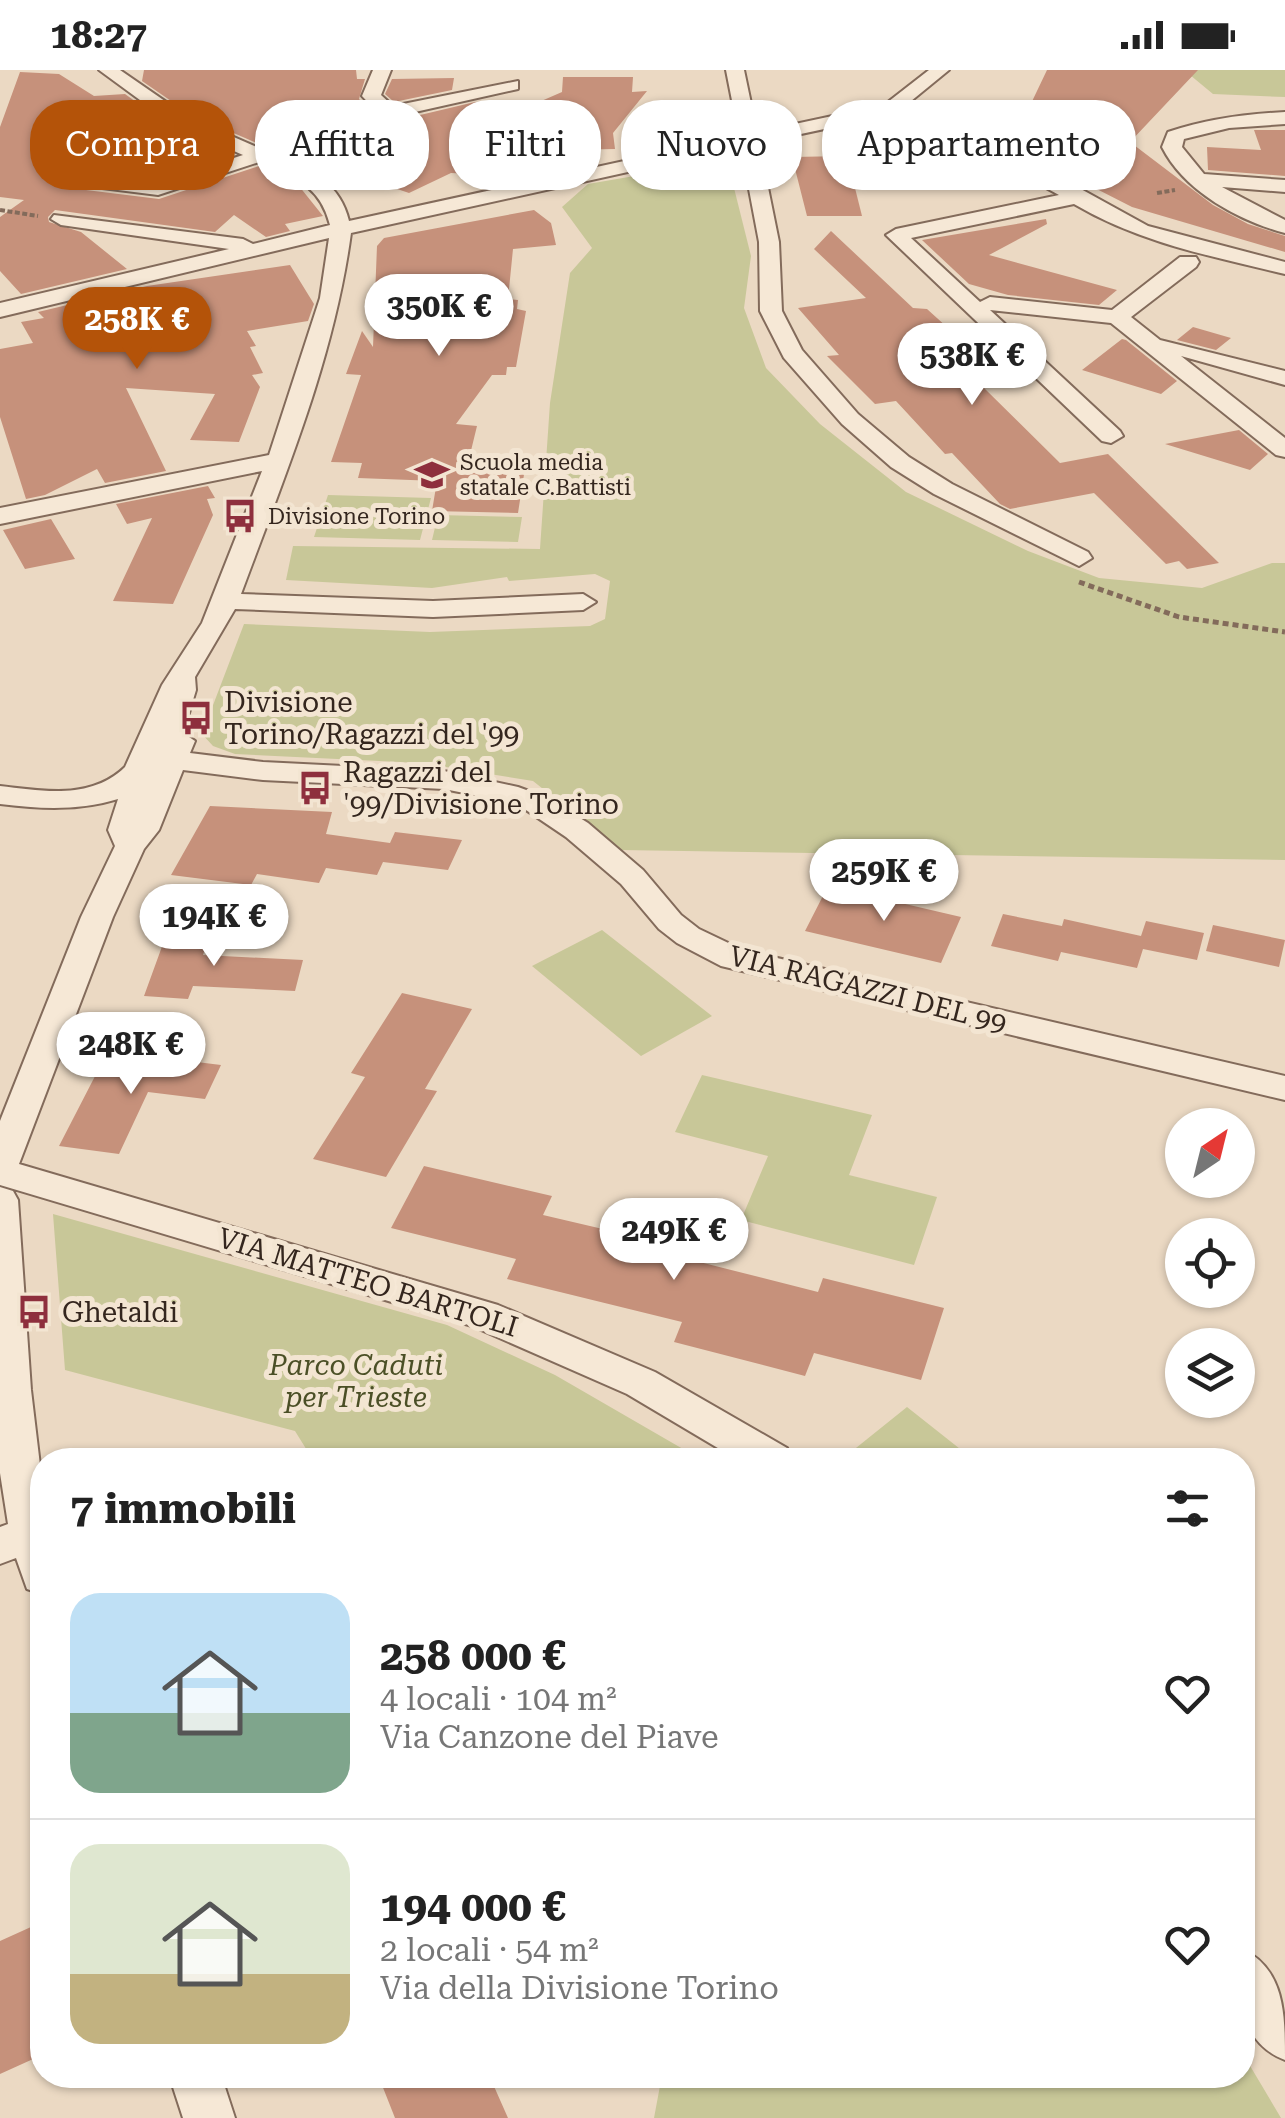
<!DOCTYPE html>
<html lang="it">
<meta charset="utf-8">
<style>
body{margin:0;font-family:"Roboto Serif",serif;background:#f6f6f6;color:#222;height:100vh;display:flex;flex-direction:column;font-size:38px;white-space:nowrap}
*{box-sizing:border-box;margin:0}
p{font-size:32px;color:#767676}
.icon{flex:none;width:55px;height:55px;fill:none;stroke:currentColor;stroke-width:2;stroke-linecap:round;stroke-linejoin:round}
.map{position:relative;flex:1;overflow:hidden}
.drawer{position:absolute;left:30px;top:1378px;width:1225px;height:640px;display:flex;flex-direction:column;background:#fff;border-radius:40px;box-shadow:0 2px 8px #0004}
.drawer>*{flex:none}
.hud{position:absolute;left:30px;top:30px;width:1225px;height:90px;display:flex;gap:20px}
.needle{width:65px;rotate:35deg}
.controls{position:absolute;left:1165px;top:1038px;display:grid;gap:20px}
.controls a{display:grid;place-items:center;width:90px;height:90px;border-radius:50%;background:#fff;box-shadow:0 2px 8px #0004;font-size:50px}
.price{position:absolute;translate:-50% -85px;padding:0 22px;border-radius:35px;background:#fff;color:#222;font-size:32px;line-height:65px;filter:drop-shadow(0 2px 5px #0008)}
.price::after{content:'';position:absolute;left:50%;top:60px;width:30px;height:22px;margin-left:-15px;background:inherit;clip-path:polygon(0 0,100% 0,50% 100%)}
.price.active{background:#b45309;color:#fff}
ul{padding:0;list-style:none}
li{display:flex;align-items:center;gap:30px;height:250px;padding:0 40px}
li+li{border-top:2px solid #e0e0e0}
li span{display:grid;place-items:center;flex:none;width:280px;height:200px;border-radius:30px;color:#555}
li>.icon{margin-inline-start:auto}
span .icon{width:120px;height:120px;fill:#fffc;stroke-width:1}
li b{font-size:42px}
h2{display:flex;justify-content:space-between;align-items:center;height:120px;padding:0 40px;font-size:42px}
.tag{padding:0 35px;border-radius:40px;background:#fff;box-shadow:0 2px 8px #0004;font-size:35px;line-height:90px}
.tag.active{background:#b45309;color:#fff}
.status{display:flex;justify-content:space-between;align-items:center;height:70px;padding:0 50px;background:#fff;direction:ltr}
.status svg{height:28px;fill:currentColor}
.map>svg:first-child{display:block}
.green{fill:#c8c798}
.building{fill:#c6917b}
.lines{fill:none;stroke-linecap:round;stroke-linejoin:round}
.minor-casing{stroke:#836b5b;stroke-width:4}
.path-far1{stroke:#836b5b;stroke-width:4;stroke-dasharray:5 2.5;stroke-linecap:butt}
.path{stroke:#836b5b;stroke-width:5;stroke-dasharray:6 4;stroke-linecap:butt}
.minor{fill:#f6e8d6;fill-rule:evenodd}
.labels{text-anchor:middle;stroke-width:10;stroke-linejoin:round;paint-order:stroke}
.far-poi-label{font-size:22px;fill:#34261e;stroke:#f3e5d2;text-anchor:start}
.poi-label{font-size:28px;fill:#34261e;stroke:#f3e5d2;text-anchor:start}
.street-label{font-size:28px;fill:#34261e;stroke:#f3e5d2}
.park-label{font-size:28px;font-style:italic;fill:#4b4f26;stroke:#f3e5d2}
</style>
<div class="status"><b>18:27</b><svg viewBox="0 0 49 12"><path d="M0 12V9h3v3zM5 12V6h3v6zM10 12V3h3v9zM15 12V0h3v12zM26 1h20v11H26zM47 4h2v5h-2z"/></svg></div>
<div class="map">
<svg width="1285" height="2048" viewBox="0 0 1285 2048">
<rect width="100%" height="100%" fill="#ebd9c3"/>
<path class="green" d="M1184 0H1285V27L1213 24Z
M727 90 751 186 744 238 766 298 820 354 906 422 1028 481 1099 508 1202 518 1272 493H1285V790L620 780 533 711 421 693 235 684 213 676 202 664 244 554 430 562 590 556 605 549 610 511 595 504 509 511 507 507 432 518 286 510 293 476 540 479 550 333 570 203 592 178 562 137 588 114Z
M328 425 431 428 420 470 314 467Z
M438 445 522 447 518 472 432 470Z
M602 860 712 946 641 986 532 896Z
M702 1005 872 1045 849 1105 937 1127 914 1195 741 1150 768 1086 675 1062Z
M53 1144 447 1255 555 1305 702 1390H313L295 1361 65 1300Z
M907 1337 974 1390H841Z
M1243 1984 1281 2048H654L662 2005H1242Z"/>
<path class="building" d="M144 0H356L357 9H365L359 29 370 40 261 75 190 44 142 11Z
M1047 0H1198L1130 72 1213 135 1248 154 1285 166V182L1132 137 1034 87 1016 65Z
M20 2 59 4 94 26 125 24 172 58 232 84 157 109 107 104 122 86 119 78 74 72 70 76 71 86 88 90 75 107 86 120 159 129 259 96 299 116 323 146 285 154 290 161 266 167 234 145 215 162 55 140 48 147 49 152 81 162 127 199 21 224 0 201V147L24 130 0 127V57Z
M563 7H633L632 22 647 21 613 63 615 79 566 80 534 87 495 89 470 104 451 103 409 123 341 100 324 106 288 87 416 46 475 32 495 39H523L562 22Z
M454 8 452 20 394 32 385 24 392 9Z
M1254 60H1285V106L1208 100 1207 77 1261 80Z
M847 86 862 146H807L792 87Z
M534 140 551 153 556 175 513 179 508 229 518 230 517 239 526 241 516 297H507L506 305H492L456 354 477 356 467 397 525 398 518 443 432 441 437 411 358 408 362 393 331 392 361 305 346 304 362 261 373 277 377 176 384 168Z
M1046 149 1047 154 989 185 1117 220 1099 235 1008 225 969 214 922 170Z
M831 161 913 238 927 239 1010 314 984 318 1060 393 1108 384 1219 493 1187 499 1179 491 1166 494 1094 423 1010 439 1000 434 952 383 945 384 896 331 875 334 827 286 839 285 798 238 866 228 814 179Z
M290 195 314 234 308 251 247 261 256 276 250 277 263 303 252 305 260 317 239 372 190 370 215 324 126 318 166 401 105 413 97 399 45 425 26 429 0 347V279L33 273 21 252 44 248 38 242 147 216Z
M1193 257 1231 268 1216 280 1177 270Z
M1122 269 1126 270 1177 311 1161 324 1082 300Z
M1239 360 1268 384 1250 400 1165 374Z
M208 416 215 428 207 429 213 445 173 534 113 531 152 448 127 454 116 434Z
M51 449 75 489 25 499 3 460Z
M210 736 332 742 326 764 390 773 395 762 462 770 448 800 383 792 377 805 326 798 319 813 257 804 251 815 171 805Z
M828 816 961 847 941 893 805 861Z
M1003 844 1062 856 1064 849 1141 866 1146 851 1204 863 1197 890 1143 879 1137 898 1061 882 1058 891 991 876Z
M1213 855 1285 870 1279 897 1206 881Z
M168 860 210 862 203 885 303 890 295 921 193 916 188 929 144 926Z
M402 923 472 939 425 1019 437 1021 386 1107 313 1089 365 1007 351 1003Z
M108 981 221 995 205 1029 148 1022 119 1084 59 1076Z
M424 1096 552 1126 543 1145 671 1175 668 1184 818 1222 823 1208 944 1238 921 1310 814 1283 805 1306 674 1272 682 1252 507 1209 516 1189 391 1158Z
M42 1852V1985L0 2004V1871Z
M378 2005H489L508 2048H395Z"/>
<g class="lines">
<g class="minor-casing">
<path id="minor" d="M99 0H120L188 47 261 79 377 42 362 26 373 0H391L381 25 393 36 518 11V19L415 42 278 86C312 101 340 113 349 151L739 66 726 0H744L757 62 884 35 929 0H949L905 36 981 64 1148 156 1285 192V204C1211 186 1140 173 1074 134L911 168 980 232 990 227 1112 240 1180 187H1196L1199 192 1196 197 1131 247 1160 270 1285 301V315L1181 286 1285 368V387L1276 385 1111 253 990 240 1120 361 1123 366 1111 373 1102 371 886 165 896 159 1059 125 937 58 890 45 759 73 779 172 782 241 802 280 858 344 909 387 952 414 1088 482 1092 488 1079 496 934 424 891 397 842 354 784 288 760 241 759 172 741 77 351 163C334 289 285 405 241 524L433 531 583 524 596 532 583 540 433 547 235 539 195 607 196 620 183 663 195 671 190 683 263 692 444 701 518 717 548 728 588 753 643 800 681 845 699 859 743 880 1285 1006V1030L721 896 677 873 659 859 621 814 566 767 526 740 499 730 444 719 263 710 183 700 159 760 144 779 113 847 19 1094 498 1235 655 1302 787 1378 793 1390H738L627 1324 472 1256 0 1115V1051L81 847 115 776 108 760 118 729C78 741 41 739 0 734V716C43 721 91 730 125 697L162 615 202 553 262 401 0 454V438L269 385 320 228 329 168 0 247V233L229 179 61 155 51 149 54 145 243 169 253 174 330 155C320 115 295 108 259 92L158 125 86 116 79 107 95 88 74 84V76L116 80 119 84 100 107 157 113 243 85 174 55Z
M1285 42V54L1229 58 1184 69 1182 77 1204 104 1285 110V122L1222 117 1285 150V163C1239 151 1184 121 1162 77L1168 62C1206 49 1245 44 1285 42Z
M0 1117 13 1121 18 1130 31 1320 42 1412V1524L27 1519 16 1488 0 1494V1457L8 1454 0 1403Z
M1242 1879C1285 1899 1285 1945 1285 1990 1235 1970 1242 1924 1242 1879Z
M169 2005H221L235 2048H183Z"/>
</g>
<path class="path-far1" d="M1157 123 1175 120
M0 140 38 146"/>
<path class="path" d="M1079 512 1179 547 1285 562"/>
<use href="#minor" class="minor"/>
</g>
<defs>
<g id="school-bare" transform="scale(2.7)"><path d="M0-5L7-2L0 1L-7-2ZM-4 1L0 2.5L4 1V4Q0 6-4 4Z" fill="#8e2f3d" stroke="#f3e5d2" stroke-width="2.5" paint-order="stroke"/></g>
<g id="bus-bare" transform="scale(2.7)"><path d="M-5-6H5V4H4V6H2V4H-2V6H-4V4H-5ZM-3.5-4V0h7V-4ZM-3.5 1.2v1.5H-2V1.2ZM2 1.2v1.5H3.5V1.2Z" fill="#8e2f3d" stroke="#f3e5d2" stroke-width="2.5" paint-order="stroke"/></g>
</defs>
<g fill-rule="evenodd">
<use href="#school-bare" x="432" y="405"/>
<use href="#bus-bare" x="240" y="446"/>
<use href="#bus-bare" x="196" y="648"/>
<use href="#bus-bare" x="315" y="718"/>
<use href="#bus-bare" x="34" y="1242"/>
</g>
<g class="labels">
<g class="far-poi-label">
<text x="460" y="400">Scuola media<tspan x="460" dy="25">statale C.Battisti</tspan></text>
<text x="268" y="454">Divisione Torino</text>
</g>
<g class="poi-label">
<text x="224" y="642">Divisione<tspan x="224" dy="32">Torino/Ragazzi del '99</tspan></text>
<text x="343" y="712">Ragazzi del<tspan x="343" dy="32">'99/Divisione Torino</tspan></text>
<text x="62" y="1252">Ghetaldi</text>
</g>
<g class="street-label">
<text transform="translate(868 919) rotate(14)" y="10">VIA RAGAZZI DEL 99</text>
<text transform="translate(368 1212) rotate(17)" y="10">VIA MATTEO BARTOLI</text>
</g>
<g class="park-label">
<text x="356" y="1305">Parco Caduti<tspan x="356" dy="32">per Trieste</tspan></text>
</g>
</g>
</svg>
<div class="controls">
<a><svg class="needle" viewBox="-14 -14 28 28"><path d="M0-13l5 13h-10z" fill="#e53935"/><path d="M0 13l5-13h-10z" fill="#767676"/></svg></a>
<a><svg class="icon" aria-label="locate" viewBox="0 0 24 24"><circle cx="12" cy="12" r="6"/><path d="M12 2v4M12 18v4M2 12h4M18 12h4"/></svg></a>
<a><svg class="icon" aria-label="layers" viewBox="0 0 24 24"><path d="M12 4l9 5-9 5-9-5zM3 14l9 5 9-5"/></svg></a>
</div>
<b class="price" style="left:439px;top:289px">350K €</b>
<b class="price active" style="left:137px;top:302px">258K €</b>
<b class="price" style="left:972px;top:338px">538K €</b>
<b class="price" style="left:884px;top:854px">259K €</b>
<b class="price" style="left:214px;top:899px">194K €</b>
<b class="price" style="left:131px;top:1027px">248K €</b>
<b class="price" style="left:674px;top:1213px">249K €</b>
<div class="hud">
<a class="tag active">Compra</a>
<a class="tag">Affitta</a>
<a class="tag">Filtri</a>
<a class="tag">Nuovo</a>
<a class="tag">Appartamento</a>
</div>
<section class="drawer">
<h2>7 immobili<svg class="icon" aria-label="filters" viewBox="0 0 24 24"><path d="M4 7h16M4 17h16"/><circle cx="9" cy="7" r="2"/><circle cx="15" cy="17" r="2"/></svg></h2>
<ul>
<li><span style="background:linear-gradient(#bfe0f5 60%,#7fa58c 0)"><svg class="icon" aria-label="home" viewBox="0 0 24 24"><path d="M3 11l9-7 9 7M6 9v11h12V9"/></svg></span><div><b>258 000 €</b><p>4 locali · 104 m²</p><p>Via Canzone del Piave</p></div><svg class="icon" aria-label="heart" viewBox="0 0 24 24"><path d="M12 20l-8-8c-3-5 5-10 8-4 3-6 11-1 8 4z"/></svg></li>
<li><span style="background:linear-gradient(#dfe7d0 65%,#c2b280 0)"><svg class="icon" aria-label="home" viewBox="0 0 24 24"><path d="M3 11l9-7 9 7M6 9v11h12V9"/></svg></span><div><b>194 000 €</b><p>2 locali · 54 m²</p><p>Via della Divisione Torino</p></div><svg class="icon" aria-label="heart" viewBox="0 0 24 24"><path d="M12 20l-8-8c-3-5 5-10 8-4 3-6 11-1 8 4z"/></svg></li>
</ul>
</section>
</div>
